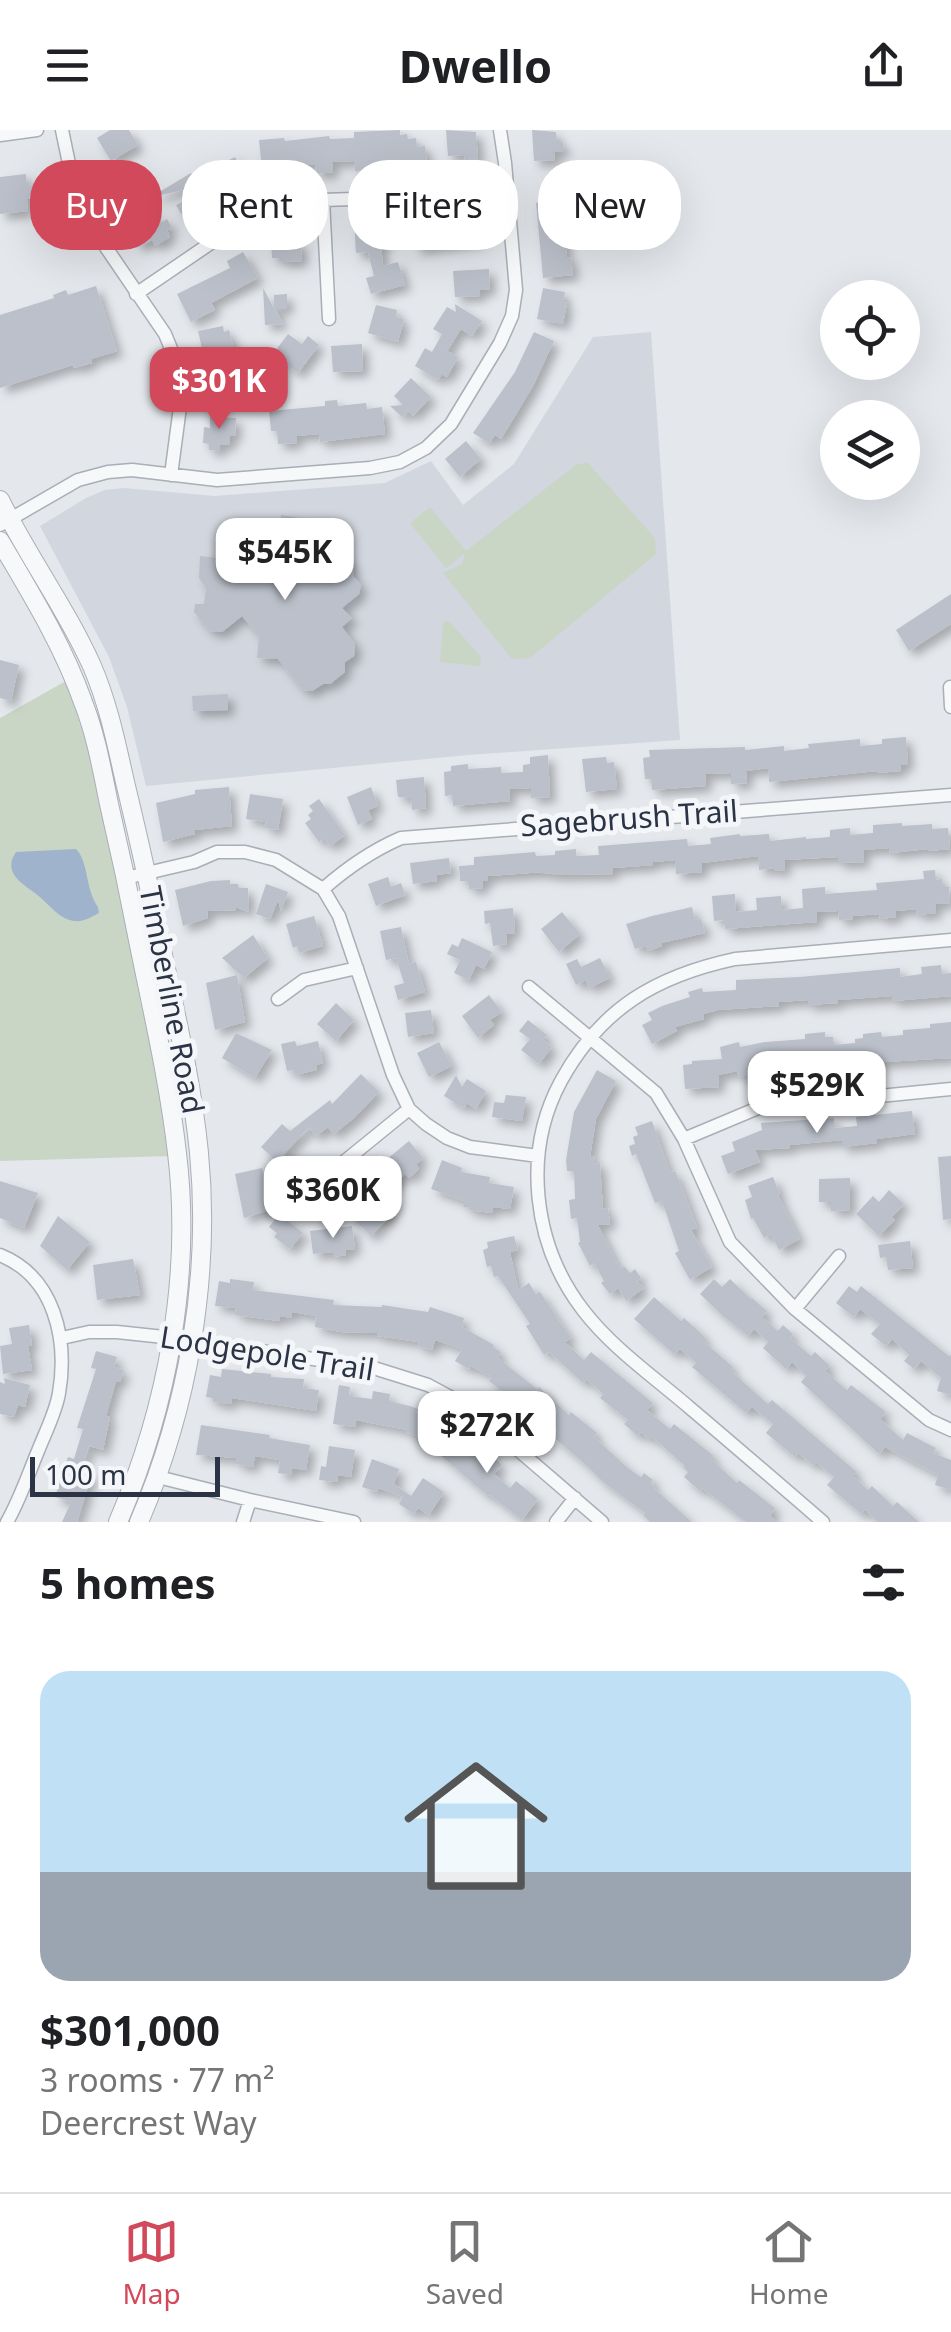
<!DOCTYPE html>
<meta charset="utf-8">
<style>
body{margin:0;font-family:"Noto Sans",sans-serif;background:#f2f2f2;color:#202124;height:100vh;display:flex;flex-direction:column;font-size:38px;white-space:nowrap}
*{box-sizing:border-box;margin:0}
p{font-size:32px;color:#757577}
.icon{flex:none;width:55px;height:55px;fill:none;stroke:currentColor;stroke-width:2;stroke-linecap:round;stroke-linejoin:round}
.map{position:relative;height:1392px;overflow:hidden}
.panel{display:flex;flex-direction:column;background:#fff;flex:1}
.panel>*{flex:none}
.guide{position:absolute;left:30px;top:30px;width:892px;height:90px;display:flex;gap:20px}
.tools{position:absolute;left:820px;top:150px;display:grid;gap:20px}
.tools a{display:grid;place-items:center;width:100px;height:100px;border-radius:50%;background:#fff;box-shadow:0 10px 40px #0002;font-size:50px}
.scale{position:absolute;left:30px;bottom:25px;width:190px;box-sizing:border-box;padding-left:10px;border:5px solid #2b3445;border-top:0;font-size:28px;line-height:35px;white-space:nowrap;color:#2b3445;-webkit-text-stroke:8px #f4f6f9;paint-order:stroke}
.price{position:absolute;translate:-50% -85px;padding:0 22px;border-radius:20px;background:#fff;color:#222;font-size:32px;line-height:65px;filter:drop-shadow(0 2px 5px #0008)}
.price::after{content:'';position:absolute;left:50%;top:60px;width:30px;height:22px;margin-left:-15px;background:inherit;clip-path:polygon(0 0,100% 0,50% 100%)}
.price.selected{background:#d1495b;color:#fff}
ul{padding:0;list-style:none}
li{display:grid;align-content:center;gap:20px;height:530px;padding:0 40px}
li+li{border-top:2px solid #e0e0e0}
li span{display:grid;place-items:center;height:310px;border-radius:30px;color:#555}
li>.icon{margin-inline-start:auto}
span .icon{width:180px;height:180px;fill:#fffc;stroke-width:1}
li b{font-size:42px}
h2{display:flex;justify-content:space-between;align-items:center;height:120px;padding:0 40px;font-size:42px}
.chip{padding:0 35px;border-radius:40px;background:#fff;box-shadow:0 10px 40px #0002;font-size:35px;line-height:90px}
.chip.selected{background:#d1495b;color:#fff}
header{display:flex;justify-content:space-between;align-items:center;height:130px;padding:0 40px;background:#fff;font-size:45px;font-weight:700}
.tab-bar{display:flex;justify-content:space-around;align-items:center;height:140px;border-top:2px solid #e0e0e0;background:#fff;font-size:28px;color:#757577}
.tab-bar a{display:grid;justify-items:center;gap:5px}
.tab-bar .selected{color:#d1495b}
.map>svg:first-child{display:block}
.built{fill:#d2d6de}
.green{fill:#c9d6c5}
.water{fill:#9fb4cc}
.building{fill:#bbc0ca;filter:url(#shadow)}
.lines{fill:none;stroke-linecap:round;stroke-linejoin:round}
.minor-casing{stroke:#a9aeb7;stroke-width:15}
.tertiary-casing{stroke:#a9aeb7;stroke-width:20}
.minor{stroke:#f7f8fa;stroke-width:12}
.tertiary{stroke:#f7f8fa;stroke-width:18}
.labels{text-anchor:middle;stroke-width:10;stroke-linejoin:round;paint-order:stroke}
.street-label{font-size:30px;fill:#2b3445;stroke:#f4f6f9}
</style>
<header><svg class="icon" aria-label="menu" viewBox="0 0 24 24"><path d="M4 6h16M4 12h16M4 18h16"/></svg>Dwello<svg class="icon" aria-label="share" viewBox="0 0 24 24"><path d="M12 15V3M7 8l5-5 5 5M5 13v7h14v-7"/></svg></header>
<div class="map">
<svg width="951" height="1392" viewBox="0 0 951 1392">
<defs>
<filter id="shadow"><feDropShadow dx="6" dy="6" stdDeviation="5" flood-color="#0004"/></filter>
</defs>
<rect width="100%" height="100%" fill="#e4e7ec"/>
<path class="built" d="M651 202 680 610 468 625 146 656 127 577 109 527 40 396 86 368 105 360 124 358 215 366 385 353 431 331 463 375 514 334 593 207Z"/>
<path class="green" d="M588 333 655 408 656 424 530 528 512 529 443 443 462 434 465 423 446 438 410 393 430 377 466 421 577 334Z
M446 491 450 492 481 527 480 536 440 532 443 493Z
M66 551 88 619 153 920 171 1026 0 1031V588Z"/>
<path class="water" d="M76 719C89 732 85 759 98 777L99 783C91 787 84 792 75 791 61 790 51 777 41 768 28 756 0 745 16 722Z"/>
<path class="building" d="M110 0H129L138 15 111 31 97 8Z
M400 0V5L407 4 408 9 416 8 417 17 425 16 427 35 404 37V32L374 35 375 40 355 41 354 31 332 32 333 42 316 44 315 34 287 37V47L269 49 268 37 262 38 259 10 284 8 285 11 329 6 330 9 354 8V2Z
M446 0 476 2 478 29 465 30 464 25 448 26Z
M532 0 556 2 557 12H563L564 22H554L555 30 534 31Z
M235 27 250 55 210 76 212 80 198 88 192 78 181 84 176 75 216 53 156 66V64L191 43 194 48Z
M139 43 144 69 137 70 141 77 124 81 123 75 118 76 111 48Z
M26 44 27 56 33 55 34 68 27 69 28 81 0 84V47Z
M559 70 560 84 566 83 568 100 564 101 567 128 571 127 573 145 543 148 536 73Z
M471 83V90L477 89 479 111 416 119 414 99 421 98 420 88Z
M158 85 162 92 167 89 172 98 167 100 170 107 155 116 152 110 139 117 128 97 146 88 148 90Z
M384 89 386 114H381L383 136 398 132 405 155 371 164 366 148 374 146 368 122 356 123 354 91Z
M270 95 273 100 272 98 291 97 292 112H301L302 131 282 132V128H272Z
M243 122 258 148 211 173 215 180 191 192 177 164 230 138 227 131Z
M489 139 490 160H480V166L455 167 453 141Z
M96 156 117 221 91 229 92 233 74 238 73 235 0 258V185L54 168 53 165 66 160 68 165Z
M263 158 274 178V165L287 164V179H275L283 194 265 195Z
M543 158 565 162 563 172 567 173 563 194 537 189Z
M455 174 482 191 472 206 461 199 447 221 458 227 447 247 442 244 438 250 415 236 425 218 432 222 442 204 433 199 447 177 456 182Z
M376 175 397 180 396 187 404 189 398 212 368 203Z
M223 196 224 202 229 200 235 224 205 231 198 201Z
M534 202 554 211 533 256 512 291 501 309 495 305 489 313 473 303 515 242Z
M288 204 302 214 308 206 319 215 298 243 273 224Z
M362 214 363 241 333 242 331 216Z
M242 243 243 260 239 261V269L216 270V263L207 264 206 244Z
M411 248 431 267 413 286 408 281 402 287 390 276 403 275 394 266Z
M337 270 338 276 366 273 367 279 382 277 385 304 320 312 319 304 296 306 297 313 278 314 277 301H271L269 281 325 276V271Z
M210 287 236 288 235 306H230V315L220 314V321L209 320V314L203 313 204 297 210 298Z
M466 311 481 329 460 347 445 329Z
M281 385 295 387 289 436 318 413 326 415 334 424 344 425 354 437 353 446 361 455 359 464 342 478 352 488 342 497 355 514 354 526 345 532V542L330 554H323L312 561 303 560 278 529 257 528 259 506 242 486 222 502 210 501 194 482 195 474H204L206 458 199 448 200 426 235 430 238 401 279 406Z
M951 464V494L909 521 896 500Z
M0 530 19 535 11 571 0 568Z
M228 564V580L193 581 192 566Z
M906 607 908 635H900L901 641 877 643V641L769 652 768 638 746 641 747 653 731 654V643L705 644 706 656 652 660 651 649H645L643 628 650 627 649 620 745 617V620L784 616V621L809 618 808 614 860 609V616L882 614V609Z
M548 625 550 667 531 668V658L509 659 510 671 453 676 452 665 445 666 444 642 451 641V636L468 634V639L501 637V643L523 642V635L530 634V627Z
M606 627 607 633 614 632 617 659 586 662 582 629Z
M424 647 426 678 412 680 411 668 398 667 396 650Z
M229 657 232 696 195 700V704L163 712 156 673 195 664V660Z
M371 657 378 676 368 680 372 689 358 695 347 667Z
M250 664 283 669 278 700 265 698 266 692 246 689Z
M319 669 345 705 330 716 324 708 319 712 305 693 311 689 308 685 313 681 309 676Z
M902 693V696L932 694V699L948 698 950 719 928 721V719L890 723 889 718 863 720 864 732 838 733V727L784 730 785 740 774 741V738L759 740 758 726 702 733V742L676 744 675 730 653 732V735L613 738V744L552 745V743L543 744V742L488 746V751H482L483 758 469 759 468 751H460L459 736 474 735V727L535 722 536 726 555 725V721L576 719V726L599 725 598 716 687 709 688 716 711 714 710 708 740 704V706L769 704 770 711 806 707V709L830 707V700L850 698V705L873 703V695Z
M449 728 451 743 436 745 437 751 413 754 410 733Z
M935 740 936 750 942 749 943 757H949L950 773 935 774 936 783 917 785 916 779 896 781V787L880 789 879 784 853 786V789L839 790 838 781 817 782V792L725 799 724 790 714 791 712 766 735 764 736 782 757 780 756 768 781 766 782 780 803 778 802 759 825 757V764L877 760 876 753 924 749 923 741Z
M388 747 391 757 401 753 405 765 376 776 368 754Z
M230 750V754H238L239 758H248L249 782 235 777 236 780 207 781 208 788 183 796 175 760 211 751Z
M266 754 288 762 281 781 278 770 270 789 256 784Z
M692 777 695 790 701 789 705 803 661 813 662 816 648 821 646 816 635 819 626 794 652 786Z
M513 778 515 803 506 804 507 814 493 816 490 793 485 794 484 781Z
M562 782 580 804 559 822 541 799Z
M314 786 323 816 299 823 297 816 293 818 286 794Z
M401 797 409 834 416 832 425 862 398 870 394 856 404 853 396 828 386 830 380 801Z
M253 805 268 828 244 848 222 828Z
M462 808 492 822 484 839 476 835 469 850 454 843 460 830 447 824 452 814 458 817Z
M600 828 610 848 589 858 586 850 576 855 566 834 577 829 581 837Z
M941 835 942 844 951 843V866L893 871 892 866 838 870V873L808 875V870L779 872V876L718 880 703 884 704 889 675 897 677 901 652 914 642 895 652 890 648 883 662 876 690 867 688 862 702 858 703 862 736 860V850L799 847 900 838V847L922 844 921 837Z
M237 845 245 892 215 900 206 853Z
M489 865 502 882 490 890 494 895 478 908 462 886Z
M336 873 354 890 336 911 317 894Z
M431 880 434 903 408 907 405 883Z
M528 890 547 905 543 910 552 917 539 934 521 920 530 909 519 901Z
M951 892V928L835 935 761 942 739 947 737 941 718 945 719 957 685 959 683 935 692 934V931L722 929 720 917 739 912 740 917 765 912 805 909V904L825 902V907H833L834 915 855 913V909L863 908V904L881 902 882 907 903 905V900L930 898V894Z
M236 903 272 920 255 948 222 928Z
M295 911 297 916 318 911 323 933 316 935 317 940 295 945 294 940 287 941 281 914Z
M439 912 452 936 429 947 417 923Z
M597 940 616 951 596 989 590 1027 594 1026 595 1034 600 1033 603 1079 608 1078 610 1094 598 1095 620 1139 624 1136 630 1143 635 1139 641 1148 637 1152 644 1158 626 1171 618 1158 610 1164 601 1153 604 1151 594 1133 590 1136 578 1113 580 1112 577 1088 571 1089 569 1070 575 1069 574 1041H567L566 1030 574 982Z
M361 944 379 962 354 988 334 1004 328 997 316 1006 309 997 277 1032 261 1017 282 994 290 1001 330 970 332 974Z
M456 945 462 957 467 949 486 961 476 979 467 973 464 978 444 966Z
M506 965 526 967 522 991 492 987 494 972 504 973Z
M912 981 915 1004 877 1009V1013L842 1017V1010L790 1015V1018L755 1020 760 1032 728 1044 721 1026 735 1021 732 1012 762 1000 761 993 834 988 835 998 857 996 856 987Z
M652 991 670 1043 675 1041 686 1068 697 1098 691 1100 712 1137 690 1150 675 1123 679 1121 662 1071 655 1073 636 1024 632 1026 629 1016 635 1014 633 1007 638 1005 635 997Z
M409 1011 423 1028 416 1034 419 1039 409 1048 405 1044 390 1056 375 1039Z
M951 1026V1089L943 1090 938 1027Z
M442 1030 462 1038 461 1042 490 1047 489 1053 514 1057 510 1079 493 1077 492 1083 469 1080 470 1077H464V1071L431 1059Z
M262 1038 272 1079 244 1088 235 1044Z
M773 1047 780 1064 778 1065 800 1109 779 1120 771 1104 764 1108 753 1088 751 1089 745 1070 752 1067 748 1056Z
M850 1048V1080L831 1081V1072H819V1049Z
M0 1051 38 1063 24 1098 0 1088Z
M378 1056 395 1073 387 1080 392 1085 371 1106 347 1083 359 1071 361 1073Z
M889 1060 904 1074 892 1087 895 1090 879 1106 856 1084 873 1066 879 1072Z
M279 1084 303 1103 290 1119 274 1107 277 1103 269 1097Z
M58 1086 90 1112 67 1140 40 1116Z
M352 1096 355 1119 346 1120V1125L333 1127V1122L313 1124 310 1101Z
M514 1106 518 1120 510 1122 518 1160 529 1153 536 1164 540 1162 571 1208 565 1212 584 1230 591 1222 641 1263 653 1273 647 1280 670 1299 674 1294 714 1326 711 1329 737 1353 739 1350 775 1378 770 1386 777 1392H746L702 1358 700 1361 684 1347 688 1342 683 1337 685 1336 651 1306 649 1309 641 1302 638 1306 624 1294 628 1290 600 1268 603 1264 586 1249 583 1253 549 1222 544 1225 526 1196 530 1194 498 1146 494 1147 491 1136 487 1137 483 1120 488 1118 487 1112Z
M910 1111 913 1138 888 1140 886 1127 880 1128 878 1115Z
M133 1129 140 1165 97 1170 93 1135Z
M230 1149 254 1152 253 1160 334 1170 333 1175 382 1177V1175L428 1182 430 1177 464 1188 462 1197 494 1215 493 1217 501 1222 498 1228 537 1259 539 1257 569 1285 571 1282 597 1303 594 1307 628 1338 641 1347 644 1343 653 1350 651 1353 656 1360 692 1392H650L643 1385 645 1383 603 1352 585 1334 552 1306 557 1300 537 1282 530 1290 518 1279 521 1276 489 1251 492 1247 470 1236 469 1239 455 1231 462 1219 435 1210 432 1220 418 1216 419 1212 377 1206V1203L341 1202 315 1197 316 1186 292 1182V1188L280 1186 279 1191 235 1185 236 1178 215 1176 219 1151 230 1153Z
M714 1149 722 1157 730 1149 751 1169 752 1168 767 1181 762 1187 778 1201 783 1195 793 1204 790 1208 811 1226 815 1222 830 1236 825 1241 847 1260 851 1255 886 1282 880 1289 903 1310 907 1303 936 1318 933 1323 951 1330V1360L935 1355 938 1345 885 1317 879 1324 801 1252 806 1246 792 1232 786 1239 763 1218 768 1212 754 1199 748 1206 723 1186 700 1164Z
M849 1156 857 1162 861 1156 949 1226 951 1225V1265L937 1261 941 1248 921 1231 914 1239 904 1231 909 1225 892 1209 886 1216 871 1204 880 1194 860 1179 854 1187 836 1173Z
M654 1167 681 1191 684 1188 705 1207 702 1210 733 1237 730 1240 768 1274 772 1270 857 1342 853 1346 868 1360 872 1356 893 1376 897 1372 919 1392H878L865 1380 861 1384 827 1355 834 1347 816 1332 813 1335 798 1323 795 1327 766 1303 773 1294 752 1277 746 1283 692 1237 696 1233 680 1219 674 1224 634 1189Z
M29 1195 32 1215 28 1216 32 1240 3 1244 0 1216 12 1214 9 1198Z
M96 1221 117 1227 114 1237 124 1240 120 1252 116 1251 106 1286 110 1287 103 1320 89 1316 81 1340 92 1344 77 1392H62L71 1372 55 1367 68 1327 74 1329 83 1299 77 1298 96 1239 91 1238Z
M222 1239 271 1244V1247L304 1249 303 1258 319 1260 316 1281 232 1268 231 1274 213 1272V1268L206 1267 210 1245 221 1247Z
M4 1248 30 1255 25 1277 18 1275 14 1287 0 1284V1252L5 1254Z
M339 1255 350 1257 349 1266 372 1269 373 1261 390 1264 389 1271 410 1276 442 1288 433 1312 406 1302 407 1300 356 1290 355 1297 333 1294Z
M201 1295 270 1305 269 1308 310 1315 306 1340 292 1338 291 1345 278 1343 280 1330 255 1326 253 1337 236 1334 237 1328 196 1325Z
M459 1299 470 1309 466 1314 485 1331 491 1325 502 1335 494 1344 510 1358 516 1351 538 1369 522 1390 490 1365 488 1366 438 1323Z
M329 1316 355 1320 351 1347 338 1345 337 1352 319 1350 321 1336 326 1337Z
M372 1329 399 1339 394 1354 411 1366 423 1348 444 1362 429 1385 418 1378 414 1384 399 1374 403 1367 378 1358 377 1362 362 1357Z"/>
<g class="lines">
<g class="minor-casing">
<path id="minor" d="M62 0 72 48 86 88 165 204 174 226 179 249 180 277 171 345
M0 5 37 0
M323 70 329 189
M136 164 227 102 258 83 276 76 323 70 506 64
M0 395 78 350 108 342 132 340 217 350 370 338 400 332 426 318 451 294 500 213 512 186 516 160 505 33 500 0
M950 557 951 577
M126 748 194 732 217 722H245L276 730 323 759 339 786 393 945 409 979 426 994 447 1008 470 1017 538 1026
M323 759C348 737 371 721 401 708L951 665
M529 857 656 963 684 1009 730 1112 795 1179 929 1290 951 1300
M278 869 304 850 357 838
M684 1009 758 978 951 959
M313 1057 409 979
M0 1125C55 1147 68 1210 59 1263 56 1282 45 1303 38 1321 28 1345 20 1369 7 1392
M795 1179 839 1126
M62 1208 89 1202H117L192 1210 377 1239 428 1255 467 1276 602 1392
M158 1347 250 1370 354 1392
M243 1392 250 1370
M556 1392 575 1368
M823 1392C779 1354 735 1316 690 1278 654 1247 612 1218 583 1180 533 1115 522 1023 561 951 601 878 656 846 735 829L951 810"/>
</g>
<g class="tertiary-casing">
<path id="tertiary" d="M0 370C28 427 66 478 92 536 108 573 116 612 125 652 135 694 145 735 153 777 169 858 191 940 199 1023 211 1147 188 1278 139 1392
M0 411C30 462 63 515 83 572 96 605 102 640 109 674 120 721 130 768 139 815 153 884 169 953 177 1023 192 1147 167 1278 118 1392"/>
</g>
<use href="#minor" class="minor"/>
<use href="#tertiary" class="tertiary"/>
</g>
<g class="labels">
<g class="street-label">
<text transform="translate(629 689) rotate(-4)" y="10">Sagebrush Trail</text>
<text transform="translate(171 870) rotate(79)" y="10">Timberline Road</text>
<text transform="translate(267 1224) rotate(9)" y="10">Lodgepole Trail</text>
</g>
</g>
</svg>
<div class="tools">
<a><svg class="icon" aria-label="locate" viewBox="0 0 24 24"><circle cx="12" cy="12" r="6"/><path d="M12 2v4M12 18v4M2 12h4M18 12h4"/></svg></a>
<a><svg class="icon" aria-label="layers" viewBox="0 0 24 24"><path d="M12 4l9 5-9 5-9-5zM3 14l9 5 9-5"/></svg></a>
</div>
<div class="scale">100 m</div>
<b class="price selected" style="left:219px;top:302px">$301K</b>
<b class="price" style="left:285px;top:473px">$545K</b>
<b class="price" style="left:817px;top:1006px">$529K</b>
<b class="price" style="left:333px;top:1111px">$360K</b>
<b class="price" style="left:487px;top:1346px">$272K</b>
<div class="guide">
<a class="chip selected">Buy</a>
<a class="chip">Rent</a>
<a class="chip">Filters</a>
<a class="chip">New</a>
</div>
</div>
<section class="panel">
<h2>5 homes<svg class="icon" aria-label="filters" viewBox="0 0 24 24"><path d="M4 7h16M4 17h16"/><circle cx="9" cy="7" r="2"/><circle cx="15" cy="17" r="2"/></svg></h2>
<ul>
<li><span style="background:linear-gradient(#bfe0f5 65%,#9aa5b1 0)"><svg class="icon" aria-label="home" viewBox="0 0 24 24"><path d="M3 11l9-7 9 7M6 9v11h12V9"/></svg></span><div><b>$301,000</b><p>3 rooms · 77 m²</p><p>Deercrest Way</p></div></li>
</ul>
</section>
<nav class="tab-bar">
<a class="selected"><svg class="icon" aria-label="map" viewBox="0 0 24 24"><path d="M3 6l6-2 6 2 6-2v14l-6 2-6-2-6 2zM9 4v14M15 6v14"/></svg>Map</a>
<a><svg class="icon" aria-label="saved" viewBox="0 0 24 24"><path d="M7 4h10v16l-5-4-5 4z"/></svg>Saved</a>
<a><svg class="icon" aria-label="home" viewBox="0 0 24 24"><path d="M3 11l9-7 9 7M6 9v11h12V9"/></svg>Home</a>
</nav>
